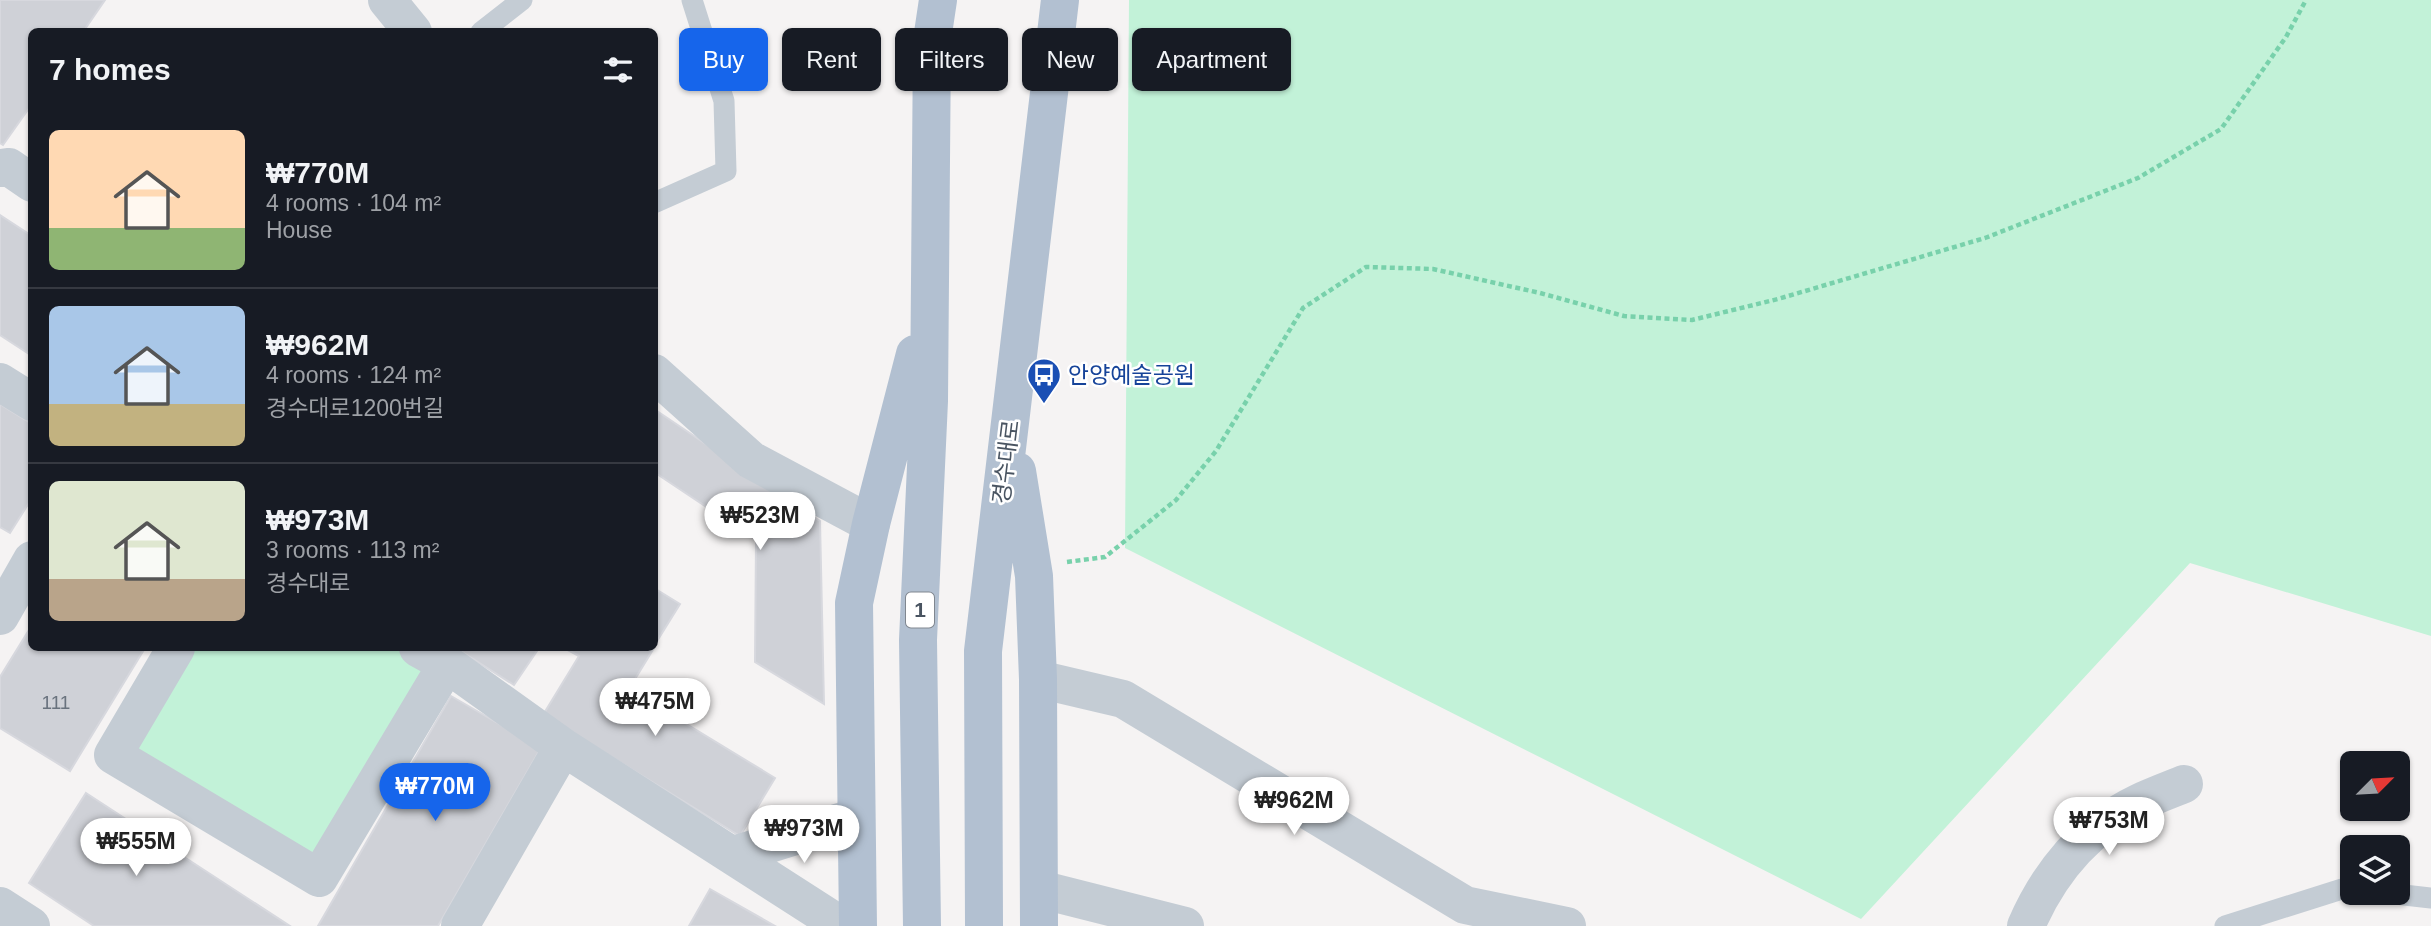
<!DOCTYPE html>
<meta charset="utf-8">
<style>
body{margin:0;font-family:Helvetica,"Noto Sans KR",sans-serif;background:#20242c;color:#f1f3f6;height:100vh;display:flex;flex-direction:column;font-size:26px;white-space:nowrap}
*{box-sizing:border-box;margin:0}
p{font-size:23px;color:#9ea1a6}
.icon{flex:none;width:38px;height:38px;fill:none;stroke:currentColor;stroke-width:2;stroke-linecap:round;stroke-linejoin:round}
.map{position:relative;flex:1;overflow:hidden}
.drawer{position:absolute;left:28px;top:28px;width:630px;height:623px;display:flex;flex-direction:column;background:#171b24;border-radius:10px;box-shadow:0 2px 5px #0004}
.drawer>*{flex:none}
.top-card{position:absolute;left:679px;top:28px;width:665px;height:63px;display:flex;gap:14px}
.needle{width:46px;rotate:66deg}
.fabs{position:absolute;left:2340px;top:751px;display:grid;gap:14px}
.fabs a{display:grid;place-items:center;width:70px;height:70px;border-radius:10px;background:#171b24;box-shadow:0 2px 5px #0004;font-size:35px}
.price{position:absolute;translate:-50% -60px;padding:0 16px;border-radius:24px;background:#fff;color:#222;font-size:23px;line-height:46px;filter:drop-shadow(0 2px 4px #0008)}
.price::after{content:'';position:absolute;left:50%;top:42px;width:21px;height:16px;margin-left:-10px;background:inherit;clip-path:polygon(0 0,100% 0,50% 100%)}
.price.selected{background:#1665eb;color:#fff}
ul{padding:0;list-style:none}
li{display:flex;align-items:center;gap:21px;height:175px;padding:0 21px}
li+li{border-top:2px solid #363941}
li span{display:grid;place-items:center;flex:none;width:196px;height:140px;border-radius:10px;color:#555}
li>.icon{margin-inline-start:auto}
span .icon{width:84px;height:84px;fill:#fffc;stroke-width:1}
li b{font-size:30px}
h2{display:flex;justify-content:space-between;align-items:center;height:84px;padding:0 21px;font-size:30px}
.pill{padding:0 24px;border-radius:10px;background:#171b24;box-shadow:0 2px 5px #0004;font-size:24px;line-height:63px}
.pill.selected{background:#1665eb;color:#fff}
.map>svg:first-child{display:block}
.green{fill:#c2f2d8}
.building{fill:#cfd1d7;stroke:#d7d8de;stroke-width:2}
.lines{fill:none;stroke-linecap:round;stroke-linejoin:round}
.path{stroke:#78d1ab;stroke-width:4.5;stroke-dasharray:5 3.5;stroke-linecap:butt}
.service{stroke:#c4ccd4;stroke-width:21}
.minor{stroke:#c4ccd4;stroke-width:38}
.primary{stroke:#b2c0d1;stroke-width:38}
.labels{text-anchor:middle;stroke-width:5;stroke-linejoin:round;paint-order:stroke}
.number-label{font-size:19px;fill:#6a737e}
.shield{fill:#fff;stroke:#808790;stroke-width:2}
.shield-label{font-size:21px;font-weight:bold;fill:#495461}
.transit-label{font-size:23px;fill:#164399;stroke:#fff;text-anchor:start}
.street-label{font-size:23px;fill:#495461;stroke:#fff}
</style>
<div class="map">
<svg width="2431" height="926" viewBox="0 0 2431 926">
<rect width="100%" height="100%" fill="#f5f3f3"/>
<path class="green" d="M1129 0H2431V636L2190 563 1861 919 1125 548Z
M176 648H418L447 664 319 878 113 755Z"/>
<path class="building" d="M0 0H105L83 32H32V104L3 145 0 143Z
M0 215 32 236V356L0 335Z
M0 404 32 424V498L10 533 0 527Z
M654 409 820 521 824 704 755 662 756 540 654 472Z
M654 588 680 604 654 646Z
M32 625V648H145L70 771 0 728V677Z
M456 648H539L514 685Z
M564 648H654L629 689 775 778 740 836 543 715 579 656Z
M451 696 541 748 438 926H318Z
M86 793 290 926H94L29 883Z
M710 889 775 926H689Z"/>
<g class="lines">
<path class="path" d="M1067 562 1105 557 1176 500 1216 451 1303 308 1366 267 1433 269 1540 293 1624 316 1692 320 1778 299 1985 238 2138 178 2221 129 2286 37 2306 0"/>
<path class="service" d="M481 32 522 0
M654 203 726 171 724 101 692 0
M2378 892 2431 898
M2225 926 2342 889 2352 890"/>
<path class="minor" d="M387 0 413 32
M0 168 9 167 32 183
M654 373 751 460 871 524
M0 382 32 402
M0 616 32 560
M176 648 113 755 319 878 447 664
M418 648 447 664 563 747 842 926
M1038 679 1123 699 1465 905 1567 926
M734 855 856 817
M1039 889 1185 926
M0 906 31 926
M460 926 563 747
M2026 926C2049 873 2086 828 2138 803 2153 796 2169 790 2184 784"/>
<path class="primary" d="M1017 471 1034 576 1038 679 1039 926
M858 926 854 603 871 524 915 354
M922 926 918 640 929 401 932 40 938 0
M984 926 983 651 1060 0"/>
</g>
<defs>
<g id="bus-pin" transform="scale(1.75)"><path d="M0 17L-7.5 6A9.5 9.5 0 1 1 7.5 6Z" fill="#1a4fb4" stroke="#fff"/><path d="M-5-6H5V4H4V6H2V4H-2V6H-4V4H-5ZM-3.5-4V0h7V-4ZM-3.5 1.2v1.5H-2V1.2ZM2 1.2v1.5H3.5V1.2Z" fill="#fff"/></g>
</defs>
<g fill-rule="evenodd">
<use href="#bus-pin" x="1044" y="375"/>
</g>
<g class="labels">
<g class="number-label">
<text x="56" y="709">111</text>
</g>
<rect class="shield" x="906" y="592.5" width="28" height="35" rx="5"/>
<g class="shield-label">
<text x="920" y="617">1</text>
</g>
<g class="transit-label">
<text x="1068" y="383">안양예술공원</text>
</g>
<g class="street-label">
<text transform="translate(1006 462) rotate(-83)" y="8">경수대로</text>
</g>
</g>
</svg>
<div class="fabs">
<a><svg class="needle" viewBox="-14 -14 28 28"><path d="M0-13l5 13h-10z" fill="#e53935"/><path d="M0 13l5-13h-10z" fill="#9ea1a6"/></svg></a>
<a><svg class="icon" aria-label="layers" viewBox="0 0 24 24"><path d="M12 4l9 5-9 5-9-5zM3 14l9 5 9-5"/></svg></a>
</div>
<b class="price" style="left:760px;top:552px">₩523M</b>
<b class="price" style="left:655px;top:738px">₩475M</b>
<b class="price selected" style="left:435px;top:823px">₩770M</b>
<b class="price" style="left:1294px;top:837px">₩962M</b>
<b class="price" style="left:2109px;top:857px">₩753M</b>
<b class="price" style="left:804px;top:865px">₩973M</b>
<b class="price" style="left:136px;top:878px">₩555M</b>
<div class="top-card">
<a class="pill selected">Buy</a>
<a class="pill">Rent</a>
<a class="pill">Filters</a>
<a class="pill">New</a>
<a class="pill">Apartment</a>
</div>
<section class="drawer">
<h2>7 homes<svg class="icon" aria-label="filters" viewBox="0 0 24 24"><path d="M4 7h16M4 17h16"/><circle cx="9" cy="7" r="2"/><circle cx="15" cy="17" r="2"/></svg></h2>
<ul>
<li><span style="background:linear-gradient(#ffd9b3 70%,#8fb573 0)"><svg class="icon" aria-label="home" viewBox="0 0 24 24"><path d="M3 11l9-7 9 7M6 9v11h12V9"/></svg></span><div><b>₩770M</b><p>4 rooms · 104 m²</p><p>House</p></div></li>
<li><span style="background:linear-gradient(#a9c7e8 70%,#c2b280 0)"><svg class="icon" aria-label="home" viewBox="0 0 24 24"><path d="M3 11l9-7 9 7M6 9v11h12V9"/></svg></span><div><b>₩962M</b><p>4 rooms · 124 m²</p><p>경수대로1200번길</p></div></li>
<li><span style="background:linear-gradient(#dfe7d0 70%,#b9a48a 0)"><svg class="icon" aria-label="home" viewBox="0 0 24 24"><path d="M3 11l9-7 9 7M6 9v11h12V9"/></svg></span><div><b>₩973M</b><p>3 rooms · 113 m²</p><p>경수대로</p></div></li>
</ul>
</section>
</div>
